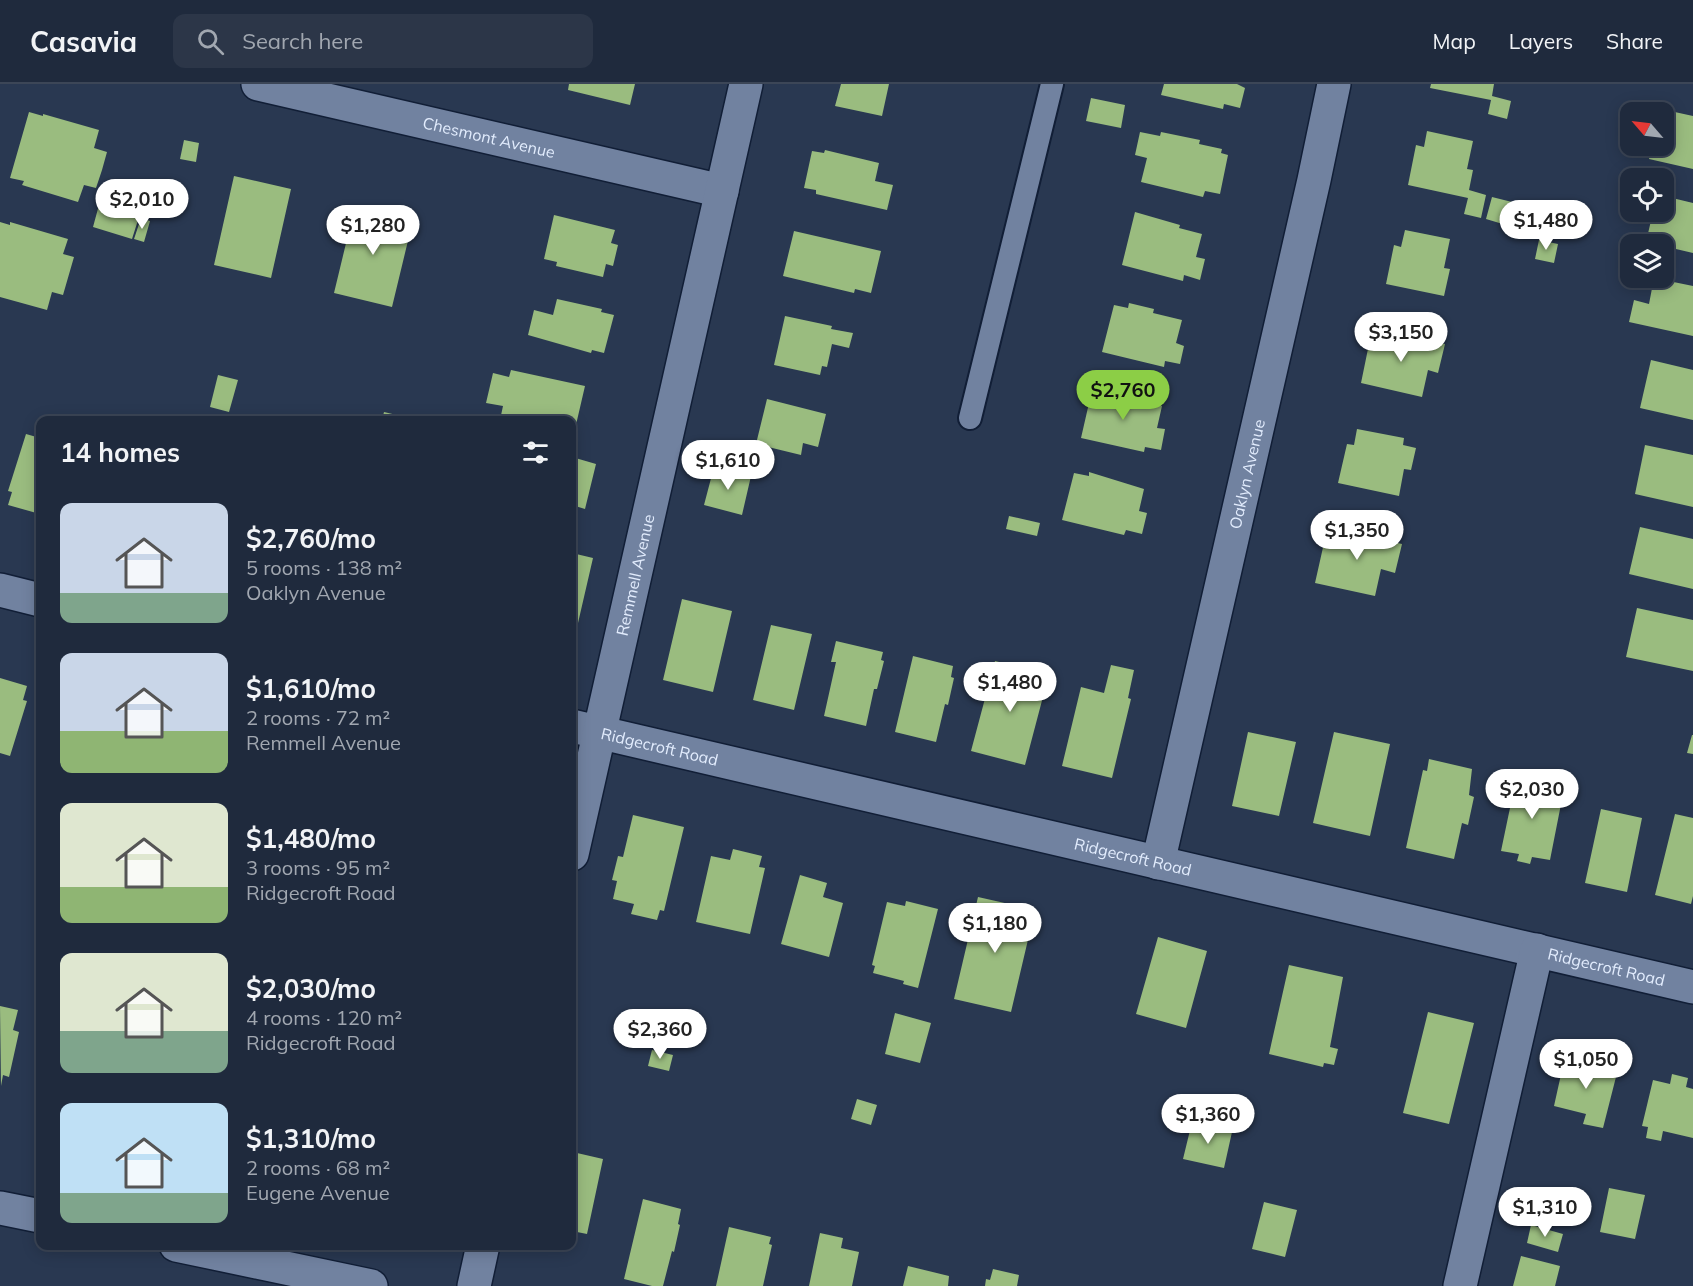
<!DOCTYPE html>
<meta charset="utf-8">
<style>
body{margin:0;font-family:Mulish,sans-serif;background:#2c3648;color:#f1f3f6;height:100vh;display:flex;flex-direction:column;font-size:22px;white-space:nowrap}
*{box-sizing:border-box;margin:0}
p{font-size:20px;color:#a1a7b0}
.icon{flex:none;width:33px;height:33px;fill:none;stroke:currentColor;stroke-width:2;stroke-linecap:round;stroke-linejoin:round}
.map{position:relative;flex:1;overflow:hidden}
.sheet{position:absolute;left:36px;top:332px;width:540px;height:834px;display:flex;flex-direction:column;background:#1f2a3d;border-radius:12px;box-shadow:0 3px 15px #0003,0 0 0 2px #3c4657}
.sheet>*{flex:none}
.needle{width:39px;rotate:298deg}
.buttons{position:absolute;left:1620px;top:18px;display:grid;gap:12px}
.buttons a{display:grid;place-items:center;width:54px;height:54px;border-radius:12px;background:#1f2a3d;box-shadow:0 3px 15px #0003,0 0 0 2px #3c4657;font-size:30px}
.price{position:absolute;translate:-50% -51px;padding:0 14px;border-radius:21px;background:#fff;color:#222;font-size:20px;line-height:39px;filter:drop-shadow(0 2px 3px #0008)}
.price::after{content:'';position:absolute;left:50%;top:36px;width:18px;height:14px;margin-left:-9px;background:inherit;clip-path:polygon(0 0,100% 0,50% 100%)}
.price.selected{background:#8cce46;color:#111}
ul{padding:0;list-style:none}
li{display:flex;align-items:center;gap:18px;height:150px;padding:0 24px}
li span{display:grid;place-items:center;flex:none;width:168px;height:120px;border-radius:12px;color:#555}
li>.icon{margin-inline-start:auto}
span .icon{width:72px;height:72px;fill:#fffc;stroke-width:1}
li b{font-size:26px}
h2{display:flex;justify-content:space-between;align-items:center;height:72px;padding:0 24px;font-size:26px}
header{display:flex;align-items:center;gap:36px;box-sizing:border-box;height:84px;padding:0 30px;background:#1f2a3d;border-bottom:2px solid #3c4657}
header strong{font-size:28px}
nav{display:flex;gap:33px;margin-inline-start:auto;font-size:21px}
.search{width:420px;height:54px;background:#2c3648;display:flex;align-items:center;gap:15px;box-sizing:border-box;padding:0 21px;border-radius:12px;color:#a1a7b0;font-size:22px}
.map>svg:first-child{display:block}
.building{fill:#9abc7f}
.lines{fill:none;stroke-linecap:round;stroke-linejoin:round}
.lane-casing{stroke:#111e36;stroke-width:26}
.street-casing{stroke:#111e36;stroke-width:36}
.lane{stroke:#7182a0;stroke-width:22}
.street{stroke:#7182a0;stroke-width:33}
.labels{text-anchor:middle;stroke-width:6;stroke-linejoin:round;paint-order:stroke}
.street-label{font-size:16px;fill:#e2ecfd;stroke:#1f2d46}
</style>
<header>
<strong>Casavia</strong>
<div class="search"><svg class="icon" aria-label="search" viewBox="0 0 24 24"><circle cx="10" cy="10" r="6"/><path d="M15 15l6 6"/></svg>Search here</div>
<nav><a>Map</a><a>Layers</a><a>Share</a></nav>
</header>
<div class="map">
<svg width="1693" height="1202" viewBox="0 0 1693 1202">
<rect width="100%" height="100%" fill="#293851"/>
<path class="building" d="M569 0H635L630 21 568 6Z
M841 0H889L882 32 835 22Z
M1164 0H1237L1245 4 1240 24 1224 20 1223 25 1161 11Z
M1431 0H1494L1492 12 1511 17 1507 35 1488 30 1491 16 1430 4Z
M1091 14 1125 21 1121 44 1086 37Z
M1661 25 1693 32V85L1649 75 1652 62H1664V28H1660Z
M29 28 43 32V30L99 46 94 64 107 68 102 86 96 104 84 101 78 118 22 101 24 97 10 94Z
M1427 47 1473 57 1467 85 1473 86 1469 106 1486 111 1481 134 1464 130 1468 114 1408 101 1416 61 1424 63Z
M1140 48 1160 52 1161 48 1200 56 1199 60 1222 65 1221 69 1228 71 1220 110 1205 107 1203 113 1141 98 1147 74 1135 71Z
M184 56 199 59 196 78 180 75Z
M825 66 879 79 875 97 893 101 887 126 816 110V106L804 104 812 67 824 69Z
M234 92 291 105 271 194 214 181Z
M1664 112 1693 119V169L1646 158 1653 128H1664Z
M1492 113 1512 118 1506 141 1486 135Z
M99 121 139 133 132 155 93 143Z
M355 122 413 136 392 223 334 209Z
M1135 128 1180 141 1179 144 1202 150 1196 173 1205 175 1200 196 1184 191 1183 197 1122 181Z
M554 131 615 146 611 159 618 161 613 182 606 180 603 193 556 182 557 178 544 175Z
M141 134 150 137 144 158 134 155Z
M0 138 10 141V138L68 155 63 170 74 173 63 211 52 208 47 226 0 213Z
M1405 146 1450 155 1444 184 1450 185 1444 212 1386 200 1394 161 1401 163Z
M794 147 881 167 871 209 855 205 854 209 783 192Z
M1539 156 1558 160 1554 179 1535 175Z
M1654 194 1693 202V252L1629 238 1634 216 1649 220Z
M557 215 602 225 601 228 614 231 604 269 592 266 591 269 528 251 534 226 553 231Z
M1129 219 1154 225 1153 229 1182 236 1176 259 1184 262 1180 280 1165 277 1164 283 1102 268 1114 221 1128 224Z
M785 232 832 242 831 245 853 249 849 264 832 260 827 283 822 282 820 291 774 281Z
M1380 245 1445 260 1438 289 1428 286 1422 313 1361 299 1369 260 1376 261Z
M1651 276 1693 286V336L1640 324Z
M511 286 585 302 572 358V336H500L503 322 486 319 493 289 509 293Z
M218 291 238 296 229 328 210 323Z
M1108 305 1140 313V316L1162 322 1157 344 1165 345 1161 366 1145 363 1144 368 1081 354 1092 306 1107 309Z
M767 315 826 330 818 363 803 359 801 371 756 360Z
M384 328 405 333V336H382Z
M1357 345 1404 354 1403 361 1416 364 1411 386 1404 385 1399 412 1338 399 1347 360 1354 361Z
M26 350 40 354V430L8 421 12 408 8 407Z
M1645 361 1693 371V423L1635 410Z
M572 373 596 380 585 425 572 421Z
M714 383 751 392 742 431 704 421Z
M1089 388 1144 405 1139 427 1147 429 1142 450 1126 446 1124 451 1062 436 1074 389 1089 392Z
M1009 432 1040 439 1037 452 1006 445Z
M1334 443 1389 455V457L1402 460 1395 489 1381 485 1375 512 1315 499 1324 459 1331 460Z
M1640 443 1693 455V505L1629 490Z
M572 469 593 474 575 552 572 551Z
M682 515 732 527 713 608 663 596Z
M1637 524 1693 536V587L1626 573Z
M771 541 812 550 794 626 753 616Z
M836 557 883 568 881 576 884 577 877 605H874L866 642 824 632 836 578H831Z
M913 572 953 582 951 593 954 594 948 621 945 620 936 658 895 648Z
M995 577 1049 590 1025 681 971 667Z
M1111 581 1134 586 1128 614 1131 615 1112 694 1062 682 1081 603 1104 609Z
M0 594 27 602 23 616 27 617 10 672 0 669Z
M1248 648 1296 658 1279 732 1232 722Z
M1334 648 1390 660 1370 752 1313 739Z
M1692 651H1693V670L1687 669Z
M1429 675 1472 685 1469 711 1474 713 1468 741 1462 739 1454 775 1406 764 1423 686 1427 687Z
M1519 692 1550 698 1548 707 1563 710 1550 776 1532 773 1530 780 1517 777 1519 770 1501 767 1515 700H1518Z
M1601 725 1642 734 1627 808 1585 799Z
M1675 730 1693 734V812L1691 820 1655 811Z
M633 731 684 743 664 827 660 826 657 836 631 830 634 820 613 815 617 797 612 796 618 772 623 773Z
M733 765 762 772 759 783 765 784 750 850 696 838 711 772 730 776Z
M800 791 827 799 823 813 843 819 829 873 781 860Z
M978 813 1035 826 1011 928 954 915Z
M906 817 938 825 918 904 903 900 904 897 873 889 875 882 872 881 887 818 905 822Z
M1158 853 1207 867 1186 944 1136 930Z
M1289 881 1343 893 1330 963 1338 965 1334 981 1324 979 1323 983 1269 970Z
M0 922 18 926 13 946 19 948 9 993 3 991 1 1002Z
M1428 928 1474 939 1449 1040 1403 1029Z
M895 929 931 939 920 979 885 970Z
M652 966 673 971 669 987 648 982Z
M1583 970 1599 974 1597 984 1617 989 1603 1044 1583 1040 1586 1030 1554 1022 1564 977 1581 980Z
M1672 990 1688 994 1686 1003 1693 1005V1054L1663 1047 1661 1057 1646 1054 1648 1043 1642 1042 1653 996 1670 1000Z
M857 1015 877 1021 871 1041 851 1035Z
M1192 1038 1232 1048 1224 1084 1183 1075Z
M577 1069 603 1075 587 1150 572 1147V1091Z
M1609 1104 1645 1111 1635 1155 1600 1148Z
M643 1115 681 1125 678 1140 680 1141 674 1168 672 1167 663 1202H652L624 1195Z
M1264 1118 1297 1126 1285 1173 1252 1165Z
M1531 1141 1563 1150 1558 1168 1527 1159Z
M729 1143 771 1153 769 1160 772 1161 763 1202H716Z
M820 1149 843 1154 841 1164 859 1168 852 1202H809Z
M1521 1172 1560 1182 1555 1202H1513Z
M908 1182 949 1192 948 1202H903Z
M993 1185 1019 1191 1017 1202H985L986 1195 990 1196Z"/>
<g class="lines">
<g class="lane-casing">
<path id="lane" d="M970 334 1052 0"/>
</g>
<g class="street-casing">
<g id="street">
<path id="s1" d="M258 0 722 107"/>
<path d="M0 506 40 516"/>
<path id="s2" d="M572 642 1693 903"/>
<path id="s3" d="M572 770 746 0"/>
<path id="s4" d="M1158 779 1314 96 1334 0"/>
<path d="M0 1124 40 1132"/>
<path d="M176 1161 371 1202"/>
<path d="M474 1202 483 1161"/>
<path d="M1460 1202 1537 866"/>
</g>
</g>
<use href="#lane" class="lane"/>
<use href="#street" class="street"/>
</g>
<g class="labels">
<g class="street-label">
<text dy="6" stroke="none"><textPath href="#s1" startOffset="237">Chesmont Avenue</textPath></text>
<text dy="6" stroke="none"><textPath href="#s4" startOffset="399">Oaklyn Avenue</textPath></text>
<text dy="6" stroke="none"><textPath href="#s3" startOffset="286">Remmell Avenue</textPath></text>
<text dy="6" stroke="none"><textPath href="#s2" startOffset="90">Ridgecroft Road</textPath></text>
<text dy="6" stroke="none"><textPath href="#s2" startOffset="576">Ridgecroft Road</textPath></text>
<text dy="6" stroke="none"><textPath href="#s2" startOffset="1062">Ridgecroft Road</textPath></text>
</g>
</g>
</svg>
<div class="buttons">
<a><svg class="needle" viewBox="-14 -14 28 28"><path d="M0-13l5 13h-10z" fill="#e53935"/><path d="M0 13l5-13h-10z" fill="#a1a7b0"/></svg></a>
<a><svg class="icon" aria-label="locate" viewBox="0 0 24 24"><circle cx="12" cy="12" r="6"/><path d="M12 2v4M12 18v4M2 12h4M18 12h4"/></svg></a>
<a><svg class="icon" aria-label="layers" viewBox="0 0 24 24"><path d="M12 4l9 5-9 5-9-5zM3 14l9 5 9-5"/></svg></a>
</div>
<b class="price" style="left:142px;top:146px">$2,010</b>
<b class="price" style="left:1546px;top:167px">$1,480</b>
<b class="price" style="left:373px;top:172px">$1,280</b>
<b class="price" style="left:1401px;top:279px">$3,150</b>
<b class="price selected" style="left:1123px;top:337px">$2,760</b>
<b class="price" style="left:728px;top:407px">$1,610</b>
<b class="price" style="left:1357px;top:477px">$1,350</b>
<b class="price" style="left:1010px;top:629px">$1,480</b>
<b class="price" style="left:1532px;top:736px">$2,030</b>
<b class="price" style="left:995px;top:870px">$1,180</b>
<b class="price" style="left:660px;top:976px">$2,360</b>
<b class="price" style="left:1586px;top:1006px">$1,050</b>
<b class="price" style="left:1208px;top:1061px">$1,360</b>
<b class="price" style="left:1545px;top:1154px">$1,310</b>
<section class="sheet">
<h2>14 homes<svg class="icon" aria-label="filters" viewBox="0 0 24 24"><path d="M4 7h16M4 17h16"/><circle cx="9" cy="7" r="2"/><circle cx="15" cy="17" r="2"/></svg></h2>
<ul>
<li><span style="background:linear-gradient(#c9d6e8 75%,#7fa58c 0)"><svg class="icon" aria-label="home" viewBox="0 0 24 24"><path d="M3 11l9-7 9 7M6 9v11h12V9"/></svg></span><div><b>$2,760/mo</b><p>5 rooms · 138 m²</p><p>Oaklyn Avenue</p></div></li>
<li><span style="background:linear-gradient(#c9d6e8 65%,#8fb573 0)"><svg class="icon" aria-label="home" viewBox="0 0 24 24"><path d="M3 11l9-7 9 7M6 9v11h12V9"/></svg></span><div><b>$1,610/mo</b><p>2 rooms · 72 m²</p><p>Remmell Avenue</p></div></li>
<li><span style="background:linear-gradient(#dfe7d0 70%,#8fb573 0)"><svg class="icon" aria-label="home" viewBox="0 0 24 24"><path d="M3 11l9-7 9 7M6 9v11h12V9"/></svg></span><div><b>$1,480/mo</b><p>3 rooms · 95 m²</p><p>Ridgecroft Road</p></div></li>
<li><span style="background:linear-gradient(#dfe7d0 65%,#7fa58c 0)"><svg class="icon" aria-label="home" viewBox="0 0 24 24"><path d="M3 11l9-7 9 7M6 9v11h12V9"/></svg></span><div><b>$2,030/mo</b><p>4 rooms · 120 m²</p><p>Ridgecroft Road</p></div></li>
<li><span style="background:linear-gradient(#bfe0f5 75%,#7fa58c 0)"><svg class="icon" aria-label="home" viewBox="0 0 24 24"><path d="M3 11l9-7 9 7M6 9v11h12V9"/></svg></span><div><b>$1,310/mo</b><p>2 rooms · 68 m²</p><p>Eugene Avenue</p></div></li>
</ul>
</section>
</div>
